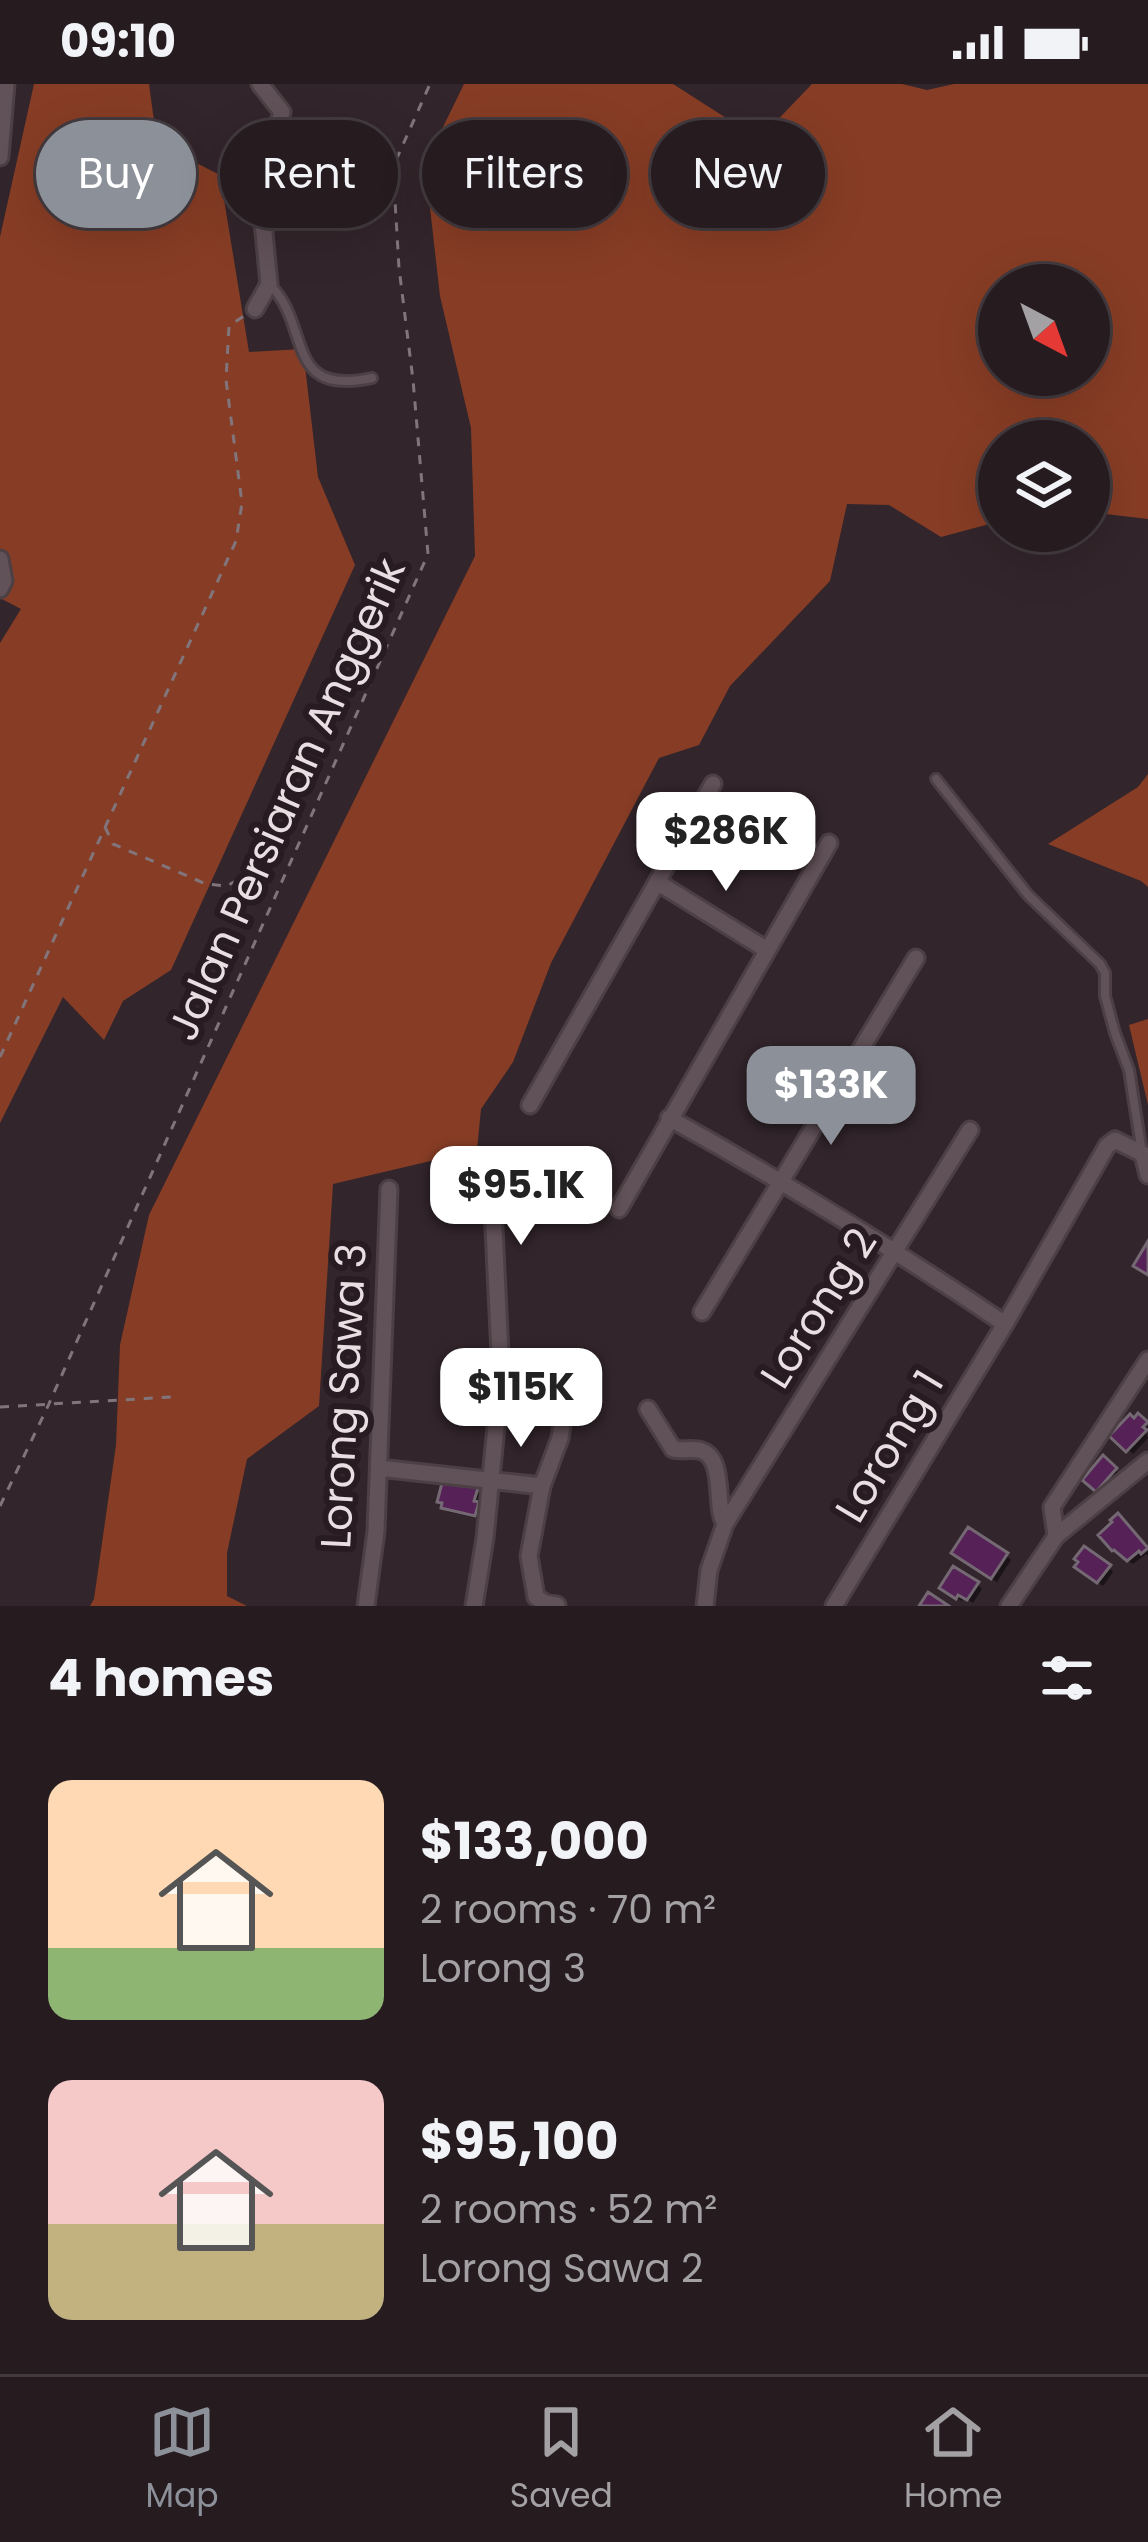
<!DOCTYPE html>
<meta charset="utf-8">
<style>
body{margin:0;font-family:Poppins,sans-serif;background:#32292d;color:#f1f3f6;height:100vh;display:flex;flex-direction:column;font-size:45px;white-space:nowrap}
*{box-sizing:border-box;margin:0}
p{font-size:39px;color:#a4a1a5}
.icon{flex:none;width:66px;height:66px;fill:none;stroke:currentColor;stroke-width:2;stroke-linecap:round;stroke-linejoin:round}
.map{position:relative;height:1522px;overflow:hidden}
.side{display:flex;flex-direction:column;background:#261c20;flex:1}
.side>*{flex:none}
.banner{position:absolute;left:36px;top:36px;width:1077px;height:108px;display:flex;gap:24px}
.needle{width:78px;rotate:139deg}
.tools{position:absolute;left:978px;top:180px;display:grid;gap:24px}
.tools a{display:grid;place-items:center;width:132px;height:132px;border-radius:50%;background:#261c20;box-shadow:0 12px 48px #0002,0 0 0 3px #423a3e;font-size:60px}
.price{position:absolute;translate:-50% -102px;padding:0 27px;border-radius:24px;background:#fff;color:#222;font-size:39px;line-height:78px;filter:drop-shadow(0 3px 6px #0008)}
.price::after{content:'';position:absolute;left:50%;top:72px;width:36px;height:27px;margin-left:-18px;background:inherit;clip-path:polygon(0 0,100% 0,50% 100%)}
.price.current{background:#8c9099;color:#fff}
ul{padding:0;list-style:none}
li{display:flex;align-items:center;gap:36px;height:300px;padding:0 48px}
li span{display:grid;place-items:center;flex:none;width:336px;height:240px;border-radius:24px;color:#555}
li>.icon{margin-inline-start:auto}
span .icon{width:144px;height:144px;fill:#fffc;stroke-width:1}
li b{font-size:51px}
h2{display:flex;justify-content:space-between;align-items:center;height:144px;padding:0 48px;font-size:51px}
.pill{padding:0 42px;border-radius:54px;background:#261c20;box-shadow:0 12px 48px #0002,0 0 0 3px #423a3e;font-size:42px;line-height:108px}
.pill.current{background:#8c9099;color:#fff}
.status{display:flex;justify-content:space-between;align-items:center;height:84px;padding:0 60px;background:#261c20;direction:ltr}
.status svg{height:33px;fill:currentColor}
.tabs{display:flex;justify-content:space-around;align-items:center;height:168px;border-top:3px solid #423a3e;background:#261c20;font-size:33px;color:#a4a1a5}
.tabs a{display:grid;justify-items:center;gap:6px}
.tabs .current{color:#8c9099}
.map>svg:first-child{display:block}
.forest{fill:#873d25;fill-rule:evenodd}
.shadow{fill:#0007}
.building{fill:#552157;stroke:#746873;stroke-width:3}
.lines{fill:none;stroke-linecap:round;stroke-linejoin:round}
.service-casing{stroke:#4c4045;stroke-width:14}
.minor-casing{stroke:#4c4045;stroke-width:21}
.path{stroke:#81757b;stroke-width:3;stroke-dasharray:9 9;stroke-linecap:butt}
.service{stroke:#615158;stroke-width:8}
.minor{stroke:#615158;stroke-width:15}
.labels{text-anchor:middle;stroke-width:12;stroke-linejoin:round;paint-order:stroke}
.street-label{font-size:42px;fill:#e9dfe3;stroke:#281b21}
</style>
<div class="status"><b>09:10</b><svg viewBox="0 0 49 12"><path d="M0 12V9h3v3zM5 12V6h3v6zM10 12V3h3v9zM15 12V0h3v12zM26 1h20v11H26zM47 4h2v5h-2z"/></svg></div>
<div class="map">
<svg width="1148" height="1522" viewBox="0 0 1148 1522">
<rect width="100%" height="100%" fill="#32252b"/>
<path class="forest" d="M34 0H149L157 59 220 91 249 268 303 265 318 393 355 481 171 886 123 917 104 956 63 913 0 1039V559L21 525 0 514V153Z
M464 0H673L759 55 812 0H902L927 6 954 0H1148V435L1089 428V357H999L997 438 941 453 889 421 847 420 830 497 730 602 699 661 659 674 551 879 513 978 481 1025 477 1066 333 1100 319 1322 247 1375 227 1469V1512L247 1522H90L94 1515 116 1361 120 1261 149 1131 475 472 471 344 440 212 425 80ZM1089 201V291H999V201Z
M1148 690V803L1141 797 1048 760 1138 703Z
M1148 935V1021L1129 941Z"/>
<path class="shadow" d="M1138 1333 1148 1343 1146 1349 1148 1354 1133 1370 1113 1351Z
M1103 1376 1120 1390 1103 1410 1086 1395Z
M476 1406 481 1411 478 1422 482 1426 480 1435 449 1428 444 1423Z
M1118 1433 1148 1467V1472L1146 1470 1133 1480 1119 1470 1102 1451Z
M1006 1471 1011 1476 997 1498 959 1474Z
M1109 1483 1113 1488 1103 1502 1083 1487Z
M977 1500 982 1505 973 1519 964 1513 962 1517 947 1509Z"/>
<path class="building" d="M1148 1157V1191L1133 1182Z
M1138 1329 1148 1338 1143 1343 1147 1346 1126 1368 1109 1352 1130 1330 1134 1334Z
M1103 1371 1117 1384 1096 1408 1082 1396Z
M443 1395 478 1404 474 1417 479 1418 475 1432 441 1424 442 1419 437 1418Z
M1118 1429 1148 1464 1141 1470 1139 1467 1127 1477 1114 1466 1112 1467 1098 1451 1112 1438 1110 1436Z
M968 1443 1008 1469 991 1495 951 1469Z
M1084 1462 1111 1481 1097 1499 1074 1483 1078 1478 1074 1475Z
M953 1482 979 1498 967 1516 958 1511 956 1515 939 1504Z
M928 1508 949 1522H919Z"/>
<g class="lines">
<g class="service-casing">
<path id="service" d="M263 124C278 114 297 118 310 105
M270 201C312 242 283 313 372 294
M936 695 1028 811 1100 880 1105 889V912L1115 949 1129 986 1142 1069"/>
</g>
<g class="minor-casing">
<path id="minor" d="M0 73 6 0
M255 225 269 200 258 87C262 66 277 50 282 28L260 0
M0 475 4 497 0 505
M657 798 767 866
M530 1021 713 700
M669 1034C786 1099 894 1165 1005 1240
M619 1125 829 759
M702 1228 916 874
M648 1325 673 1365C682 1367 694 1364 702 1367 726 1376 714 1423 725 1440L709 1486 705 1522
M379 1384 542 1402 529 1472 536 1513 545 1519 557 1521
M542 1402 560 1354 565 1320
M725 1440 970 1046
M1056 1452 1052 1423 1148 1276
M366 1522 376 1447 389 1105
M474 1522 485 1454 501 1292 493 1123
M834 1522 1005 1240 1107 1062 1115 1056 1143 1070 1148 1091
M1009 1522 1056 1452 1148 1377"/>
</g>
<path class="path" d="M105 743 113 760 206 800 227 802 241 794 250 775
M0 973 236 457 242 419 226 296 229 242 244 232
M0 1323 172 1313
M0 1422 48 1322 428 470 413 296 399 184 393 83 430 0"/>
<use href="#service" class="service"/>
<use href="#minor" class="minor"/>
</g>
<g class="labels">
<g class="street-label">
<text transform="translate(286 715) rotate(-66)" y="15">Jalan Persiaran Anggerik</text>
<text transform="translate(818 1224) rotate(-58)" y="15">Lorong 2</text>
<text transform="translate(343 1312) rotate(-87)" y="15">Lorong Sawa 3</text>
<text transform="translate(889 1362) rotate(-59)" y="15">Lorong 1</text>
</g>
</g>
</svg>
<div class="tools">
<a><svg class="needle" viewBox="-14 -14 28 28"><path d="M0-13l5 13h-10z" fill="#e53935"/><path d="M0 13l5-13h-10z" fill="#a4a1a5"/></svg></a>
<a><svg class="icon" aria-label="layers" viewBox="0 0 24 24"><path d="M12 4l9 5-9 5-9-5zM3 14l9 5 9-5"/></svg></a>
</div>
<b class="price" style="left:726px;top:810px">$286K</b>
<b class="price current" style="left:831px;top:1064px">$133K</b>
<b class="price" style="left:521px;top:1164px">$95.1K</b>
<b class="price" style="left:521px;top:1366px">$115K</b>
<div class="banner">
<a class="pill current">Buy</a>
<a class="pill">Rent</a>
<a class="pill">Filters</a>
<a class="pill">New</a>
</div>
</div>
<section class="side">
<h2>4 homes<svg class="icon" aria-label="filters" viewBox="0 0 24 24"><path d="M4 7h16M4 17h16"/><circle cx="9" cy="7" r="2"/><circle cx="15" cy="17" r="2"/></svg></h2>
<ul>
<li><span style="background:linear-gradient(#ffd9b3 70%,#8fb573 0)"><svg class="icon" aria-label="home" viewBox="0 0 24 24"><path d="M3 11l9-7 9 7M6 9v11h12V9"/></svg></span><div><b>$133,000</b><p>2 rooms · 70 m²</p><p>Lorong 3</p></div></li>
<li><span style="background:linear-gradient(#f6c9c9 60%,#c2b280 0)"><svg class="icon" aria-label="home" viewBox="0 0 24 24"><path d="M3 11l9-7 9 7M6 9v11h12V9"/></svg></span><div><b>$95,100</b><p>2 rooms · 52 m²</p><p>Lorong Sawa 2</p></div></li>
</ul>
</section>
<nav class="tabs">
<a class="current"><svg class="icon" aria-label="map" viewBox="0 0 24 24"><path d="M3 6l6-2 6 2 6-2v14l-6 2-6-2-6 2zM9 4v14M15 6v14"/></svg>Map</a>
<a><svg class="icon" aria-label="saved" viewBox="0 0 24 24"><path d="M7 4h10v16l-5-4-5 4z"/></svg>Saved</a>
<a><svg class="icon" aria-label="home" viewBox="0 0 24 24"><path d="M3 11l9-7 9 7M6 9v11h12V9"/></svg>Home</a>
</nav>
